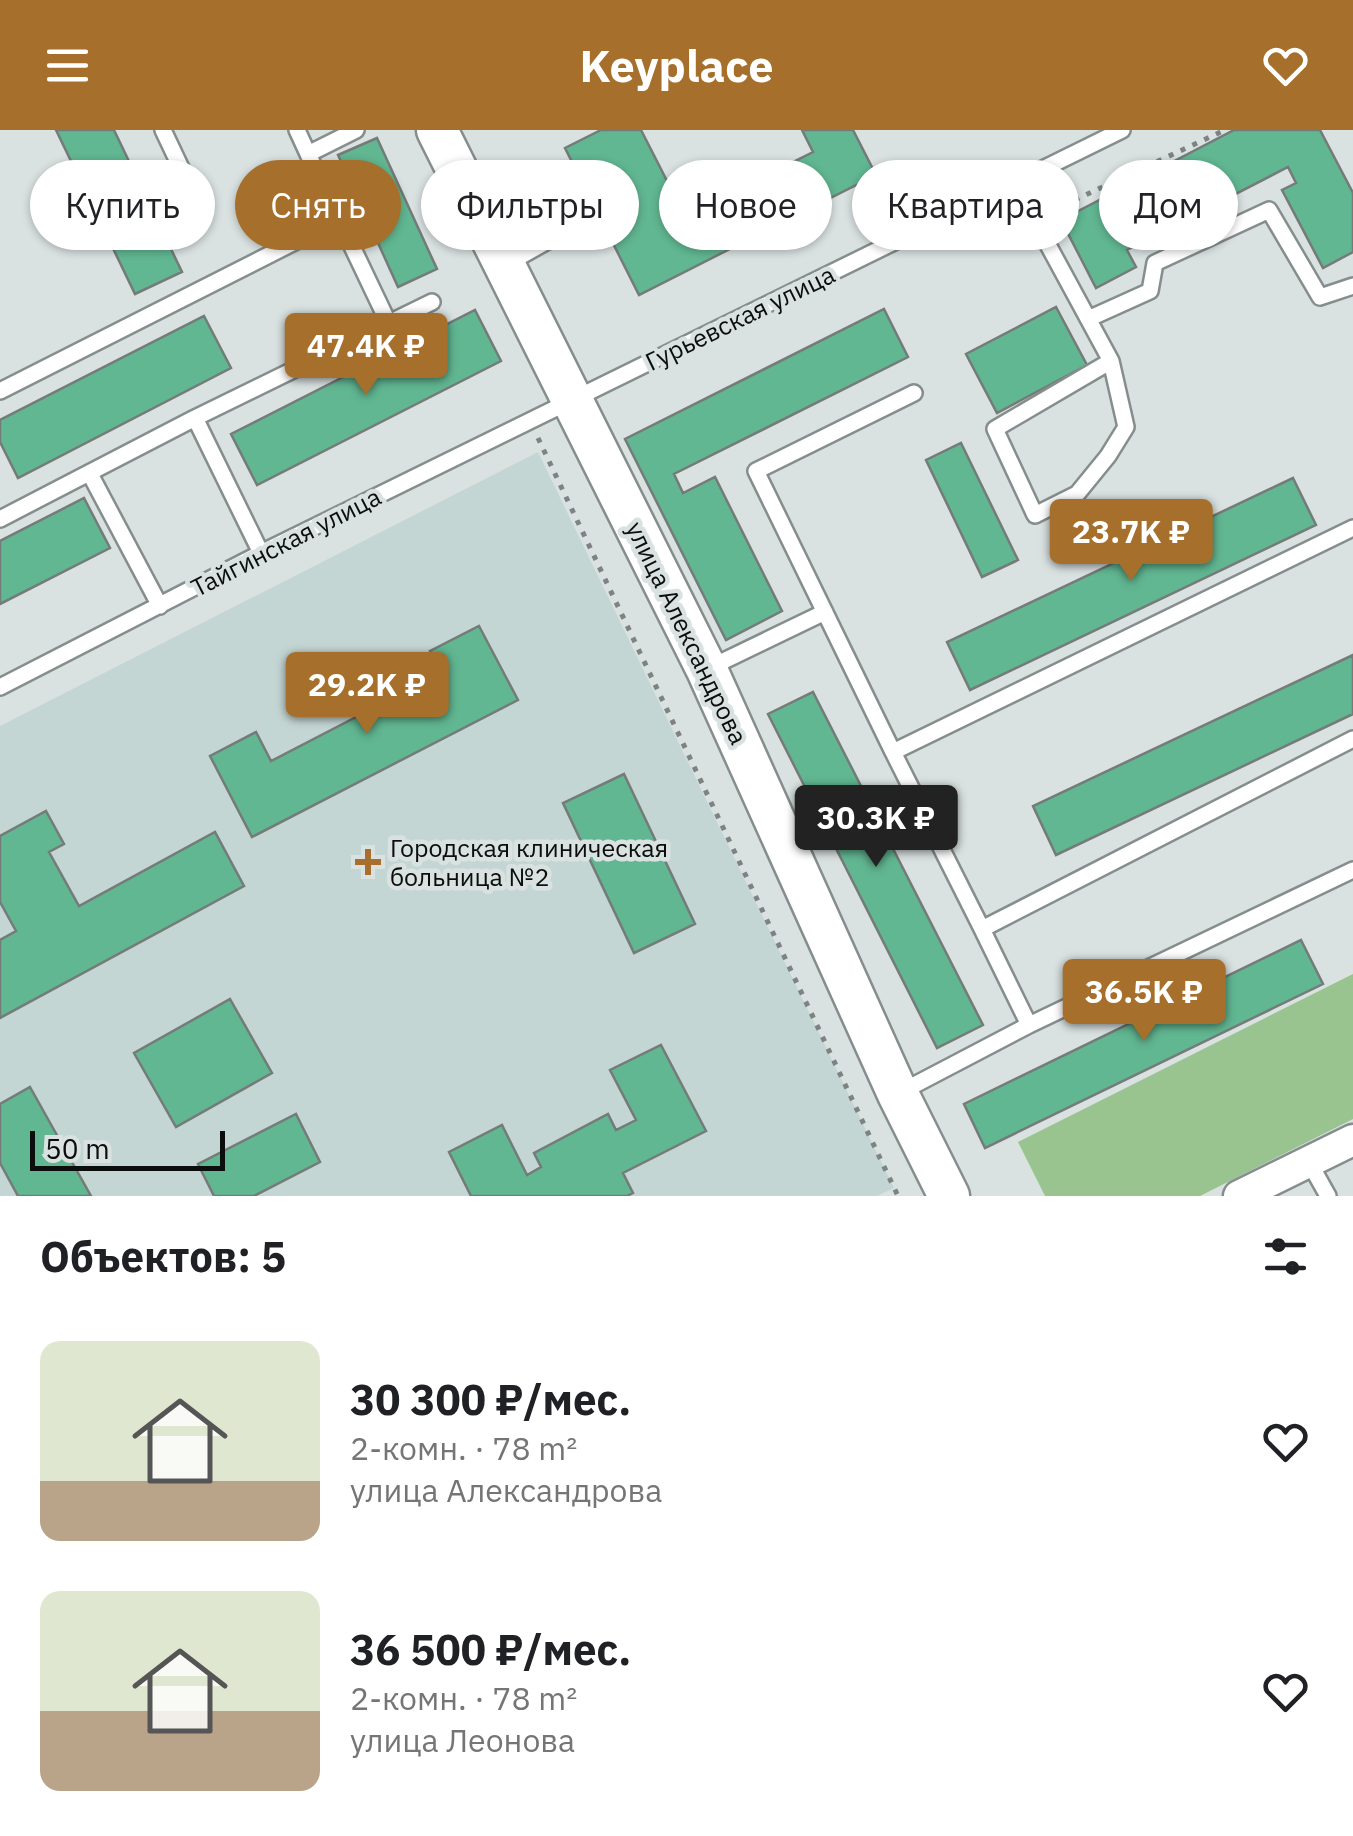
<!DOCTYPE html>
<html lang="ru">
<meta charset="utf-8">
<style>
body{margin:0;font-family:"IBM Plex Sans",sans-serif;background:#f6f6f6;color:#202124;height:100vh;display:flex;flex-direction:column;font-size:38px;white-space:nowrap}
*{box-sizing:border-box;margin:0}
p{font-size:32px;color:#757577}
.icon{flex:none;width:55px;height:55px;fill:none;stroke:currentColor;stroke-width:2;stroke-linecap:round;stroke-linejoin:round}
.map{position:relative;height:1066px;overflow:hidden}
.side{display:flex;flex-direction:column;background:#fff;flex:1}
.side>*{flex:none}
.hud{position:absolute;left:30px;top:30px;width:1295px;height:90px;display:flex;gap:20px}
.scale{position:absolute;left:30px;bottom:25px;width:195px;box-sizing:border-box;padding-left:10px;border:5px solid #0b0e0d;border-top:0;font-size:28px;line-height:35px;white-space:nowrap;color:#0b0e0d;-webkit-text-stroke:8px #d9e2e1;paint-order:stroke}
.price{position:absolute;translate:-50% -85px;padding:0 22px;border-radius:10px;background:#a66f2b;color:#fff;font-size:32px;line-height:65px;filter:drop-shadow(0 2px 5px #0008)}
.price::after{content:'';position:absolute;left:50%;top:60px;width:30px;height:22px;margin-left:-15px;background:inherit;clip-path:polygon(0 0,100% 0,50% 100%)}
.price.active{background:#222;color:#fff}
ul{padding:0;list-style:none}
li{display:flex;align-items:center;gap:30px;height:250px;padding:0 40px}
li span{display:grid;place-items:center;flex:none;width:280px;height:200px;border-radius:20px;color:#555}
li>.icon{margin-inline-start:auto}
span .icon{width:120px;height:120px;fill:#fffc;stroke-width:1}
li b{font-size:42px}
h2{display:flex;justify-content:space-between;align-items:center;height:120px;padding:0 40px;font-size:42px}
.pill{padding:0 35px;border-radius:45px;background:#fff;box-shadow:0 2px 8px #0004;font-size:35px;line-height:90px}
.pill.active{background:#a66f2b;color:#fff}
header{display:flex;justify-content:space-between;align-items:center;height:130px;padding:0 40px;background:#a66f2b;color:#fff;font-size:45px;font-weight:800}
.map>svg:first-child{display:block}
.built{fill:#c4d6d4}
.green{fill:#99c38f}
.building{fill:#61b792;stroke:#747b78;stroke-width:2.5}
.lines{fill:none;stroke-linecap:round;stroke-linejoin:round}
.lane-casing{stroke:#868e8d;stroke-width:20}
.street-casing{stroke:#868e8d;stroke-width:35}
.secondary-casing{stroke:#868e8d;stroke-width:45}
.path{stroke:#7d8382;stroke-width:5;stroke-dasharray:5 8;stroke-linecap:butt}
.lane{stroke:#fff;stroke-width:15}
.street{stroke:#fff;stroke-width:30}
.secondary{stroke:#fff;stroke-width:40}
.poi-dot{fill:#a66f2b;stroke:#d9e2e1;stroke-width:4}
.labels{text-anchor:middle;stroke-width:9;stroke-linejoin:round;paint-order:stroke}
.street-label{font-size:25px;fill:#0b0e0d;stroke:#d9e2e1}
.poi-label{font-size:25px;fill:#0b0e0d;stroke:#d9e2e1;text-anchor:start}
</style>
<header><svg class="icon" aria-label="menu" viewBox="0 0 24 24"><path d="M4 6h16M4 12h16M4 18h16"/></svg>Keyplace<svg class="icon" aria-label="heart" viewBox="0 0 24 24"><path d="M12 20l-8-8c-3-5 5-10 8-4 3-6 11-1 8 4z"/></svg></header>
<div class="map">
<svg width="1353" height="1066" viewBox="0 0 1353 1066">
<rect width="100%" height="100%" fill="#d9e2e1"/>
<path class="built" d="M538 322 894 1058 877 1066H0V596Z"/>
<path class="green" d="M1353 844V989L1200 1066H1045L1018 1012Z"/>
<path class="building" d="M56 0H114L182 142 135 164Z
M601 0H641L685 86 813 22 802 0H853L876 45 639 165 565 18Z
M1234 0H1320L1353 63V122L1323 138 1282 60 1296 53 1288 37 1127 120 1136 137 1096 158 1061 90Z
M377 8 437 139 398 157 338 25Z
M1056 177 1087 235 997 283 966 224Z
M884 179 908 227 674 344 683 363 715 347 782 481 726 510 625 309Z
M475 180 501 231 257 355 231 304Z
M204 186 231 238 18 348 0 312V290Z
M961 313 1018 430 982 447 926 330Z
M1293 348 1316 395 970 560 947 512Z
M84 368 110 418 0 474V411Z
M479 496 518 570 252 707 210 626 256 602 271 631 441 543 430 521Z
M1353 525V584L1056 725 1033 676Z
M813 562 983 895 937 918 768 584Z
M624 644 695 794 634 823 563 673Z
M46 681 64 714 49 722 79 776 215 702 244 756 0 888V810L16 801 0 772V706Z
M1301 810 1323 854 985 1018 964 974Z
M230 869 272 943 176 997 134 923Z
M661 915 706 1001 623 1043 633 1063 627 1066H471L449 1022 502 995 527 1045 541 1037 534 1023 608 984 616 1000 636 990 610 940Z
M30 957 91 1066H18L0 1033V974Z
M296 984 320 1032 254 1066H214L198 1034Z"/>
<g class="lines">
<g class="lane-casing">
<path id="lane" d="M163 0 199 76
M297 0 308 24 356 0
M308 24 388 192
M1014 52 1111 231 1126 297 1108 326 1077 364 1035 385 995 299 1111 231
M505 135 553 108
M1088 189 1150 161 1155 133 1269 80 1320 167 1353 156
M0 261 340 89
M195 288 261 423
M90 344 160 476
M0 389 195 288 432 172
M707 539 825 482
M0 557 261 423 1122 0
M893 622 756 341 914 263
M982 799 893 622 1353 398
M1029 895 1353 740
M901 962 1029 895 982 799 1353 609
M1309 1032 1328 1066"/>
</g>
<g class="street-casing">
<path id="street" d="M1239 1066 1353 1010"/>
</g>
<g class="secondary-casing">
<path id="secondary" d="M437 0 707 540 898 964 949 1066"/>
</g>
<path class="path" d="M1051 81 1225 0
M538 308 898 1066"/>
<use href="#lane" class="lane"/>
<use href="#street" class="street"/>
<use href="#secondary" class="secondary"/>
</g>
<path class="poi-dot" d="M363 717h10v10h10v10h-10v10h-10v-10h-10v-10h10z"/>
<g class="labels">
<g class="street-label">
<text transform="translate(740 188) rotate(-26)" y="9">Гурьевская улица</text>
<text transform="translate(286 412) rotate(-27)" y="9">Тайгинская улица</text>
<text transform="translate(687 503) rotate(64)" y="9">улица Александрова</text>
</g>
<g class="poi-label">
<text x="390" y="727">Городская клиническая<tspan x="390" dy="29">больница №2</tspan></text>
</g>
</g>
</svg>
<div class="scale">50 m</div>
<b class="price" style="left:366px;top:268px">47.4K ₽</b>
<b class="price" style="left:1131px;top:454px">23.7K ₽</b>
<b class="price" style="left:367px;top:607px">29.2K ₽</b>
<b class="price active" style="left:876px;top:740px">30.3K ₽</b>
<b class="price" style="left:1144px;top:914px">36.5K ₽</b>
<div class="hud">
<a class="pill">Купить</a>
<a class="pill active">Снять</a>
<a class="pill">Фильтры</a>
<a class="pill">Новое</a>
<a class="pill">Квартира</a>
<a class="pill">Дом</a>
</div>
</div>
<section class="side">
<h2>Объектов: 5<svg class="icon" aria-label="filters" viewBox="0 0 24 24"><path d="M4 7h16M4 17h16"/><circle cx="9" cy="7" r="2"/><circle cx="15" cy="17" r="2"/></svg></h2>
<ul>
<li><span style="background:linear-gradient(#dfe7d0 70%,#b9a48a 0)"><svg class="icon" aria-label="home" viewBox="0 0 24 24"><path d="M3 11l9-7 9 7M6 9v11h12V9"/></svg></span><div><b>30 300 ₽/мес.</b><p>2-комн. · 78 m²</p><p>улица Александрова</p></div><svg class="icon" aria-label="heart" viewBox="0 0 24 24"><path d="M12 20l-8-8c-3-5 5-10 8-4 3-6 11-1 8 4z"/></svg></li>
<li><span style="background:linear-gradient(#dfe7d0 60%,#b9a48a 0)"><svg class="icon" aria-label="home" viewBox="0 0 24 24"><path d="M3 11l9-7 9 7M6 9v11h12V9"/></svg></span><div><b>36 500 ₽/мес.</b><p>2-комн. · 78 m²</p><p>улица Леонова</p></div><svg class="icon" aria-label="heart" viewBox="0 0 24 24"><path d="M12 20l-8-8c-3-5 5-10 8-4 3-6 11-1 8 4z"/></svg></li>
</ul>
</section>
